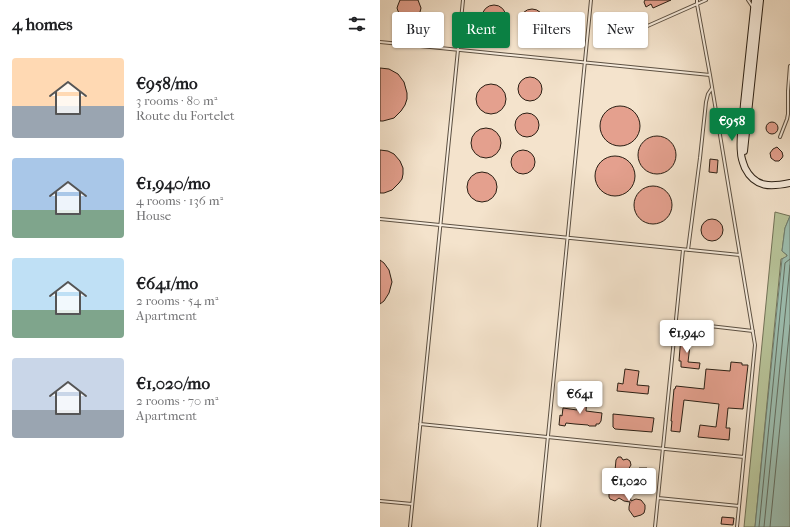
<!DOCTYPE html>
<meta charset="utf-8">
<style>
body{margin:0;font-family:"IM FELL French Canon",serif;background:#f2f2f2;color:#202124;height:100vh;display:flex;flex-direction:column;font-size:15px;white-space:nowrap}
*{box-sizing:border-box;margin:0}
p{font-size:13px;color:#757577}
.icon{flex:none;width:22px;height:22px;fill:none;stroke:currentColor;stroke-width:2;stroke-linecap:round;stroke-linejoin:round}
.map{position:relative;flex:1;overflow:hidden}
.side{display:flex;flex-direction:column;background:#fff;width:380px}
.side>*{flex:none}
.top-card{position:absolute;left:12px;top:12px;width:338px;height:36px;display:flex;gap:8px}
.price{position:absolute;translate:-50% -34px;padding:0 9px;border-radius:4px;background:#fff;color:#222;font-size:13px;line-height:26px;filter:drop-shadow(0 1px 2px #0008)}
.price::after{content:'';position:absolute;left:50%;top:24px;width:12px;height:9px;margin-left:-6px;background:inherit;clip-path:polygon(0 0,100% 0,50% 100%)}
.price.on{background:#0b8043;color:#fff}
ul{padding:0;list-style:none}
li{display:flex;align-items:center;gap:12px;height:100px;padding:0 12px}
li span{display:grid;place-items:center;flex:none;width:112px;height:80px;border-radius:4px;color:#555}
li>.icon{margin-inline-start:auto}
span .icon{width:48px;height:48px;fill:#fffc;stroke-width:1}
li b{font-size:17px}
h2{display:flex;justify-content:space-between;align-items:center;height:48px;padding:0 12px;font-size:17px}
.chip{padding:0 14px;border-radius:4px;background:#fff;box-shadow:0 1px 3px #0004;font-size:14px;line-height:36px}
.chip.on{background:#0b8043;color:#fff}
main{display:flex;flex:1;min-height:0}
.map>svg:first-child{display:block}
.green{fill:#b8c49a;stroke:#717257}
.water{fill:#9dbfb1;stroke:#6f7f72}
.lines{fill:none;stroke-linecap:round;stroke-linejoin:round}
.shore{stroke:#646f62;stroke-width:1}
.building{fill:#e4a08e;stroke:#2a1f14}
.service-casing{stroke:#5c5042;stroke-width:4}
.secondary-casing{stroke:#2a1f14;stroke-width:8}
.service{stroke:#f8edde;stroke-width:2}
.secondary{stroke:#f8edde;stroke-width:6}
</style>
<main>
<section class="side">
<h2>4 homes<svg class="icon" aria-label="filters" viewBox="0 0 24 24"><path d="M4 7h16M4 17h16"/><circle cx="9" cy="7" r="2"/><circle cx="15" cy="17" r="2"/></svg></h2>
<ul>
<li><span style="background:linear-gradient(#ffd9b3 60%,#9aa5b1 0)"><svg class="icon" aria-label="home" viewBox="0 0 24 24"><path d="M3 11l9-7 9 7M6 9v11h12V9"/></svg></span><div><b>€958/mo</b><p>3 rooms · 80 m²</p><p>Route du Fortelet</p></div></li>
<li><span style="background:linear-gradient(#a9c7e8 65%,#7fa58c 0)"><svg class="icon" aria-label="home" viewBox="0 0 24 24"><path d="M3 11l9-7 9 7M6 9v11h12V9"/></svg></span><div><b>€1,940/mo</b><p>4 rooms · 136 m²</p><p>House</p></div></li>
<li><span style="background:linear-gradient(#bfe0f5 65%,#7fa58c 0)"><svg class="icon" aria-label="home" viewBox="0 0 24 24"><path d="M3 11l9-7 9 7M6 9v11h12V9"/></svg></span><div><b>€641/mo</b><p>2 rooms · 54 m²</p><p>Apartment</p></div></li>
<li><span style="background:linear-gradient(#c9d6e8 65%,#9aa5b1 0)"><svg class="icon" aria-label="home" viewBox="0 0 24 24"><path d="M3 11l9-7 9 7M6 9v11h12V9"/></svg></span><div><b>€1,020/mo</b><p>2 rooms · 70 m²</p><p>Apartment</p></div></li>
</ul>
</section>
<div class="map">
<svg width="410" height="527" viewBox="0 0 410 527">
<rect width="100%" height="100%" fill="#f4e3cc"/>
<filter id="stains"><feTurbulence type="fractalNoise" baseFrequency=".005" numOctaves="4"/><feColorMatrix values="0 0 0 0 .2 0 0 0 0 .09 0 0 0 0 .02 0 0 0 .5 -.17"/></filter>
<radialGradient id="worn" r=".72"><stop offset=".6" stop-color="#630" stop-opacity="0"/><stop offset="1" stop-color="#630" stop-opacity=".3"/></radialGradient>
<path class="green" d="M395 212 410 216 405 228 402 251 407 255V257L401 259 375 527H364Z"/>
<path class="water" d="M410 216V527H375L402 259 407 256V255L402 251 405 228Z"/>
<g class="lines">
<path class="shore" d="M379 527 405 263 410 259
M384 527 410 265
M390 527 410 325"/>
</g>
<path class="building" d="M20 0H38L41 8 40 12 38 16 34 19 28 20 22 17 18 11 17 8 18 5Z
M265 0H291L273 8 271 4 266 7 264 2Z
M102 17a12 12 0 1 1 24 0a12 12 0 1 1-24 0Z
M140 21a12 12 0 1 1 24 0a12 12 0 1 1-24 0Z
M0 68 9 69 18 74 24 82 27 93V99L25 105 21 111 14 118 3 121H0Z
M138 89a12 12 0 1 1 24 0a12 12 0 1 1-24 0Z
M96 99a15 15 0 1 1 30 0a15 15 0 1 1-30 0Z
M220 126a20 20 0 1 1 40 0a20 20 0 1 1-40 0Z
M135 125a12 12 0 1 1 24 0a12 12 0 1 1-24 0Z
M386 128a6 6 0 1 1 12 0a6 6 0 1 1-12 0Z
M91 143a15 15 0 1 1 30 0a15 15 0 1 1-30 0Z
M258 155a19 19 0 1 1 38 0a19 19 0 1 1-38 0Z
M397 147 402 152 403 156 402 158 399 161H395L391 158 390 153 393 149Z
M0 150 8 151 14 154 20 161 23 168V174L22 179 19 183 12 190 4 193H0Z
M131 162a12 12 0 1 1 24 0a12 12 0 1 1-24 0Z
M215 176a20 20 0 1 1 40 0a20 20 0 1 1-40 0Z
M330 159 338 160 337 173 329 172Z
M87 187a15 15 0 1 1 30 0a15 15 0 1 1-30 0Z
M254 205a19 19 0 1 1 38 0a19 19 0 1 1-38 0Z
M321 230a11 11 0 1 1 22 0a11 11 0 1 1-22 0Z
M0 260 4 263 9 270 12 282 9 293 4 301 0 304Z
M301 336 311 337 308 362 320 363 319 369 301 367V361H299Z
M351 362 362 363V365H368L363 409 348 408 346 428H350L349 440 318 437 320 425 336 427 339 404 304 400 300 432 291 431 292 421H291L294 389H295L296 386 324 389 326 369 350 371Z
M245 369 259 371 257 385 269 386 268 394 237 391 238 383 243 384Z
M197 398H207L206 411 222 413 221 421 219 424H216V426H209L208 425 195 424 186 423 185 426 179 425 180 415 182 416 183 408 197 410Z
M233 414 274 418 272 432 235 429 233 427Z
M238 457H241L243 460 247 459 250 461 251 465 248 470H259V468H267L265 484H261V477L250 476V482L234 481 236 460Z
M234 490 237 491 240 493 245 491 249 492 250 495 251 501 256 499 261 500 265 505V509L264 513 261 515 254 517 249 510V507L250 502 244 501 239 498 235 501 230 499 229 497V493L232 491Z
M342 517 354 518 353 525 341 524Z"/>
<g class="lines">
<g class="service-casing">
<path id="service" d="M317 0V4L330 75 375 345 357 527
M368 0 372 6
M254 32 326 0
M0 42 330 75
M400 137 407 119 408 114V91L410 66
M0 219 360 255
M308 250 320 158 326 102 328 94 332 88
M295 322 373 331
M40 424 364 457
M278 498 359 506
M0 501 32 504
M30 527 83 0
M159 527 211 0
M275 527 303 250"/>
</g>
<g class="secondary-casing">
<path id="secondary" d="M375 0C371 35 368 69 364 104 363 119 359 138 361 153 361 158 363 163 365 168 375 188 391 187 410 183
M364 151 380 0"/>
</g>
<use href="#service" class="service"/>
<use href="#secondary" class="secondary"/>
</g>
<rect width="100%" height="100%" filter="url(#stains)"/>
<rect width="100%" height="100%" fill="url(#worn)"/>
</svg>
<b class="price on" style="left:352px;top:142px">€958</b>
<b class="price" style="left:307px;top:354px">€1,940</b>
<b class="price" style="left:200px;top:415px">€641</b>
<b class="price" style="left:249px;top:502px">€1,020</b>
<div class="top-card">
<a class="chip">Buy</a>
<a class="chip on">Rent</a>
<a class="chip">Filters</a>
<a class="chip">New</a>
</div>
</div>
</main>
